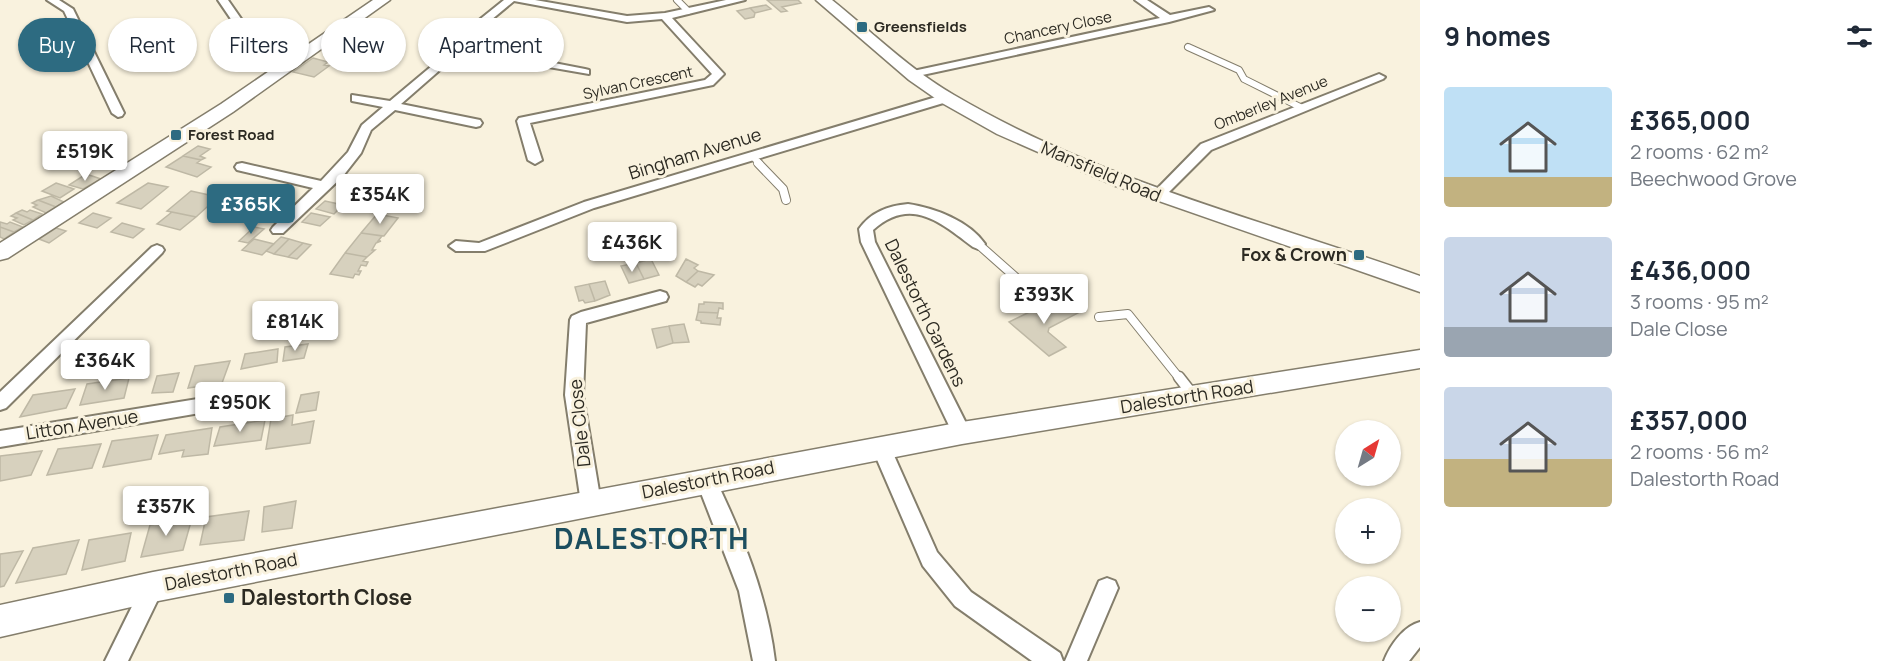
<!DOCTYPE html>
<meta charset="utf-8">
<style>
body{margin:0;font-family:Manrope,sans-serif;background:#f2f2f3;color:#1f2937;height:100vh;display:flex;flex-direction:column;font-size:22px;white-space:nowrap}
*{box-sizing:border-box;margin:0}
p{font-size:20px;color:#747a83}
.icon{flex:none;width:33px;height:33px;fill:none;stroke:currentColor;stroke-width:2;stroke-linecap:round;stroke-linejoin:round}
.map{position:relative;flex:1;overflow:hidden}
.sheet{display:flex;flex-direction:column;background:#fff;width:480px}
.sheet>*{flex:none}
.hud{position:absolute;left:18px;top:18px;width:570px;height:54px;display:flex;gap:12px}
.needle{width:39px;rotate:37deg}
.buttons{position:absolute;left:1335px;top:420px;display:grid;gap:12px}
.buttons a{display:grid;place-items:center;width:66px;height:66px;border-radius:50%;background:#fff;box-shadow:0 2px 4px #0004;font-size:30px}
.price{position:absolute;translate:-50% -51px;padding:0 14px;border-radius:6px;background:#fff;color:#222;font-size:20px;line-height:39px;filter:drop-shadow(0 2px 3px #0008)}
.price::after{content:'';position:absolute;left:50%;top:36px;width:18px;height:14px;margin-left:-9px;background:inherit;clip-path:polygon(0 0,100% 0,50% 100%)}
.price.active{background:#2d6b81;color:#fff}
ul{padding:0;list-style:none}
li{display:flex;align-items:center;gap:18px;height:150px;padding:0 24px}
li span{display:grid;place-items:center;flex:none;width:168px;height:120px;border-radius:6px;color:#555}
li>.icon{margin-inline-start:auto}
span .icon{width:72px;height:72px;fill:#fffc;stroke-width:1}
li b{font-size:26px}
h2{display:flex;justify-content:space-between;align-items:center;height:72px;padding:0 24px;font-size:26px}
.chip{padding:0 21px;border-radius:27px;background:#fff;box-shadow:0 2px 4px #0004;font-size:21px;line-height:54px}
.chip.active{background:#2d6b81;color:#fff}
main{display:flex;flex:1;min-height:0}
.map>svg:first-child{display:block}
.building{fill:#d7d1be;stroke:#beb8a5;stroke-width:1.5}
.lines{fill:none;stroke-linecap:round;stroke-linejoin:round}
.lane-far2-casing{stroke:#847e6c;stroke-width:8}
.lane-far1-casing{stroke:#847e6c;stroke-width:10}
.lane-casing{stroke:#847e6c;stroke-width:13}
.street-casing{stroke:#847e6c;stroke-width:4}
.secondary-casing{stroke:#847e6c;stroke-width:3}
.lane-far2{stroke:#fff;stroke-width:6}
.lane-far1{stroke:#fff;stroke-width:8}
.lane{stroke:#fff;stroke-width:10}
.street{fill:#fff;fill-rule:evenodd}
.secondary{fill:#fff;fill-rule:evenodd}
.poi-dot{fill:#2d6b81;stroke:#f9f2de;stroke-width:2}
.labels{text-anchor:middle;stroke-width:6;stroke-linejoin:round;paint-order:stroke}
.far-poi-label{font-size:15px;font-weight:bold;fill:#2c2a22;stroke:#f9f2de;text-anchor:start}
.far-street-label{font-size:15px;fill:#2c2a22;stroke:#f9f2de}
.street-label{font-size:18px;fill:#2c2a22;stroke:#f9f2de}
.poi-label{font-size:18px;font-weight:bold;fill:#2c2a22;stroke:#f9f2de;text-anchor:end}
.near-poi-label{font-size:21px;font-weight:bold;fill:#2c2a22;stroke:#f9f2de;text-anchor:start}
.near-district-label{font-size:28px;font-weight:bold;letter-spacing:1.5px;fill:#1c4e5f;stroke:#f9f2de}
</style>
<main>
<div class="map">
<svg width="1420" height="661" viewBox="0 0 1420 661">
<rect width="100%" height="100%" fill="#f9f2de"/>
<path class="building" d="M767 0H798L801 3 782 7 787 11 781 12Z
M766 5 771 9 755 13 750 8Z
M750 8 755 13 754 17 745 19 737 11Z
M313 58 328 62 324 65 329 66 314 77 293 72Z
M198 146 210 149 200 156 205 158 201 160 183 156Z
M183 156 201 160 197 163 211 167 197 177 166 167Z
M86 174 101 179 83 189 69 185Z
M56 183 74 189 60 198 42 191Z
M148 183 168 187 141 209 117 203Z
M191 191 218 197 196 217 167 211Z
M51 196 64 202 56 207 38 200Z
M38 200 56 207 46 213 33 207 37 205 32 203Z
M325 201 343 205 334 214 316 209Z
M22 210 27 212 30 210 42 214 33 220 16 213Z
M172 212 196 217 180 230 157 224Z
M16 213 33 220 24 225 13 220 17 218 11 216Z
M93 213 111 218 97 228 79 223Z
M311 213 330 217 320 226 302 222Z
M377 214 398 218 384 236 361 233Z
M0 222 7 224 10 222 23 227 14 232 0 227Z
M122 223 144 229 133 238 111 232Z
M0 227 14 232 4 239 0 237Z
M254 227 264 229 248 243 239 241Z
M56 228 66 231 49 243 39 239Z
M361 233 382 236 378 241H381L376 243 372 250H375L367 257 345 253Z
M281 237 289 239 274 254 266 251Z
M254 239 274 244 262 255 242 250Z
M289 239 303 243 288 257 274 254Z
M303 243 311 245 297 259 288 257Z
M345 253 367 257 363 261 368 262 366 266 361 265 358 271H361L359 275 355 274 353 278 330 274Z
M651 259 659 275 644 279 636 263Z
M686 259 698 265 694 268 698 271 686 282 676 276Z
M636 263 644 279 629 283 621 266Z
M698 271 714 275 702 286 698 284 695 287 686 282Z
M605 281 610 295 595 301 589 284Z
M589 284 595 301 585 303 583 300 579 301 575 287Z
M1058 298 1078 313 1049 328 1048 332 1066 347 1049 356 1009 322Z
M704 302 723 303V309L719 308 718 313 698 312 699 304H704Z
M698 312 718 313 717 318H721L720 325 701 323V321L696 320Z
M684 324 689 342 673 343 669 326Z
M669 326 673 343 657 348 652 329Z
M308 344 304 358 283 361 285 347Z
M278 349 277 362 241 369 245 354Z
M230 361 222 383 188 388 195 366Z
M179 373 173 392 152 393 157 376Z
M129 378 124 398 80 405 87 384Z
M75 389 66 408 20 417 33 395Z
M319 392 316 410 296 413 301 395Z
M293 415 292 425 314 421 310 443 266 449 271 419Z
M265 420 261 440 214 446 220 427Z
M212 428 208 454 182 457 184 450 159 454 166 435Z
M158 435 151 459 103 467 112 441Z
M101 444 92 468 47 475 58 449Z
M42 451 31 475 0 481V456Z
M296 501 292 528 262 532 264 507Z
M249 511 244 540 200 545 206 517Z
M192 518 183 550 141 557 150 525Z
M131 533 125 561 82 570 89 540Z
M79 540 66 574 16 583 33 548Z
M23 551 4 586 0 587V554Z"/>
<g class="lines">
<g class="lane-far2-casing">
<path id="lane-far2" d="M677 0 688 11
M1188 47 1239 70 1244 79 1302 108
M752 156 760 164"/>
</g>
<g class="lane-far1-casing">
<path id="lane-far1" d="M758 163 783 189 786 200
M978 244 1022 283
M1099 317 1128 314 1180 379"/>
</g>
<g class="lane-casing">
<path id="lane" d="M1179 377 1193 395
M650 537 680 539 727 530"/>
</g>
<g class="street-casing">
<path id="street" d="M47 0H59L73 9 124 113 122 116 118 117 112 113 64 11Z
M218 0H228L258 43 306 54 308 56 302 59 250 47Z
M504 0H535L627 16 665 13 726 0H745L672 18 724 74 713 85 530 123 542 160 535 164 528 160 517 121 519 118 705 80 712 74 662 19 627 22 514 1 461 45 585 69 589 70V74L456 51 441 69 401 104 480 120 482 123 480 126 476 127 395 110 371 130 361 153 343 176 283 233H273L271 230 273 227 313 188 237 170 235 167 237 164 242 163 321 181 348 152 362 125 383 107 352 101V95L390 101 433 65 453 41Z
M1135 0H1147L1170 15 1209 7 1214 10 1169 22 913 77 907 74 913 71 1160 18Z
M1379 74 1385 77 1383 79 1211 150 1162 199H1152L1150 196 1201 144Z
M946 94 952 98 950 101 594 208 485 251H456L449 246 456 241 479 243 584 202Z
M908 204C935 208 969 221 985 244L978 249 973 247C940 222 911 196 873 230L875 242 971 433 969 438 962 441 955 438 861 242 859 229C871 212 888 206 908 204Z
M157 245 162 247 164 250 162 253 6 408 0 410V392L152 247Z
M660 291 666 293 668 297 666 301 586 323 583 395 601 503 598 509 591 512 584 509 581 503 565 395 570 320 572 316 581 312Z
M271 387 277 389 280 394 277 399 271 401 0 447V431Z
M881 440 888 442 937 552 971 592 1060 653 1063 661H1032L955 606 923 566 872 448 874 442Z
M706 472 713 474C742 534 767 595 775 661H753L739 591 696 480 699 474Z
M153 577 161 580 164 587 128 661H105L145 580Z
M1107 578 1115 581 1118 588 1087 661H1065L1099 581Z
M1420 622V647L1409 661H1384C1390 645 1404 626 1420 622Z"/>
</g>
<g class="secondary-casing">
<path id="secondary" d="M373 0H390L233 112 8 258 0 260V243L221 104Z
M816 0H832C872 32 909 69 954 95 1098 180 1263 220 1420 276V292L1113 185 997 134 942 103 909 80Z
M1420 350V368L962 444 153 602 0 637V605L153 572 962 422Z"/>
</g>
<use href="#lane-far2" class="lane-far2"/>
<use href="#lane-far1" class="lane-far1"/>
<use href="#lane" class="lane"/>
<use href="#street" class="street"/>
<use href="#secondary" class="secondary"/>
</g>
<g class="poi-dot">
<rect x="856" y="21" width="12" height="12" rx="3"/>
<rect x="170" y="129" width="12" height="12" rx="3"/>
<rect x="1353" y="249" width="12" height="12" rx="3"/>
<rect x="223" y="592" width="12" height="12" rx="3"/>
</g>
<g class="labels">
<g class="far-poi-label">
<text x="874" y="32">Greensfields</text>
<text x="188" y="140">Forest Road</text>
</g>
<g class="far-street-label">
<text transform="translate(1058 28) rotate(-12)" y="5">Chancery Close</text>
<text transform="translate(638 83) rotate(-12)" y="5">Sylvan Crescent</text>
<text transform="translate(1271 103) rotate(-22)" y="5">Omberley Avenue</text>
</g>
<g class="street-label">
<text transform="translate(695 154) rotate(-17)" y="6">Bingham Avenue</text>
<text transform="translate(1101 172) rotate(23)" y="6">Mansfield Road</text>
<text transform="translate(925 313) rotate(64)" y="6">Dalestorth Gardens</text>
<text transform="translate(1187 397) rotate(-9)" y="6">Dalestorth Road</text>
<text transform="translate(580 423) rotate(-96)" y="6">Dale Close</text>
<text transform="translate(82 425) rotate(-9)" y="6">Litton Avenue</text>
<text transform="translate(708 480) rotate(-11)" y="6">Dalestorth Road</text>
<text transform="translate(231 572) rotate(-11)" y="6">Dalestorth Road</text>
</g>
<g class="poi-label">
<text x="1347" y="261">Fox &amp; Crown</text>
</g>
<g class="near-poi-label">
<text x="241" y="605">Dalestorth Close</text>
</g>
<g class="near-district-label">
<text x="652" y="549">DALESTORTH</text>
</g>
</g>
</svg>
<div class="buttons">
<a><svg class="needle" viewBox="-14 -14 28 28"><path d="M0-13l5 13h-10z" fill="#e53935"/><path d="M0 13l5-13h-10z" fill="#747a83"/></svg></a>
<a>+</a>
<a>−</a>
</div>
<b class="price" style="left:85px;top:182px">£519K</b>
<b class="price" style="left:380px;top:225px">£354K</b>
<b class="price active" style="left:251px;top:235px">£365K</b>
<b class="price" style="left:632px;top:273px">£436K</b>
<b class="price" style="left:1044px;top:325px">£393K</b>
<b class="price" style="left:295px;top:352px">£814K</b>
<b class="price" style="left:105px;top:391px">£364K</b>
<b class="price" style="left:240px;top:433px">£950K</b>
<b class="price" style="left:166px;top:537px">£357K</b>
<div class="hud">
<a class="chip active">Buy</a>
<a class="chip">Rent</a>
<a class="chip">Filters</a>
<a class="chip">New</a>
<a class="chip">Apartment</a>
</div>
</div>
<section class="sheet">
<h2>9 homes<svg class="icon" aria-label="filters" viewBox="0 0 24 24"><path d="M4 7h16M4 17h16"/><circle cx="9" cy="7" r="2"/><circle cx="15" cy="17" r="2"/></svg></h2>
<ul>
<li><span style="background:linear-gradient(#bfe0f5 75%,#c2b280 0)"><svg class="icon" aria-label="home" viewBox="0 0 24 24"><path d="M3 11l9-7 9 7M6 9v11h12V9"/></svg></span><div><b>£365,000</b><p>2 rooms · 62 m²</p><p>Beechwood Grove</p></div></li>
<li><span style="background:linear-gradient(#c9d6e8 75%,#9aa5b1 0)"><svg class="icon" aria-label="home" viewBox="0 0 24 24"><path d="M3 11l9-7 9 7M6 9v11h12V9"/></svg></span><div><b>£436,000</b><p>3 rooms · 95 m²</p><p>Dale Close</p></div></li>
<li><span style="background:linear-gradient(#c9d6e8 60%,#c2b280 0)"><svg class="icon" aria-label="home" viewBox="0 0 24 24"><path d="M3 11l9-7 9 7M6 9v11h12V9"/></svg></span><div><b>£357,000</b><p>2 rooms · 56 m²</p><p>Dalestorth Road</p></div></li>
</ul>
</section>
</main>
